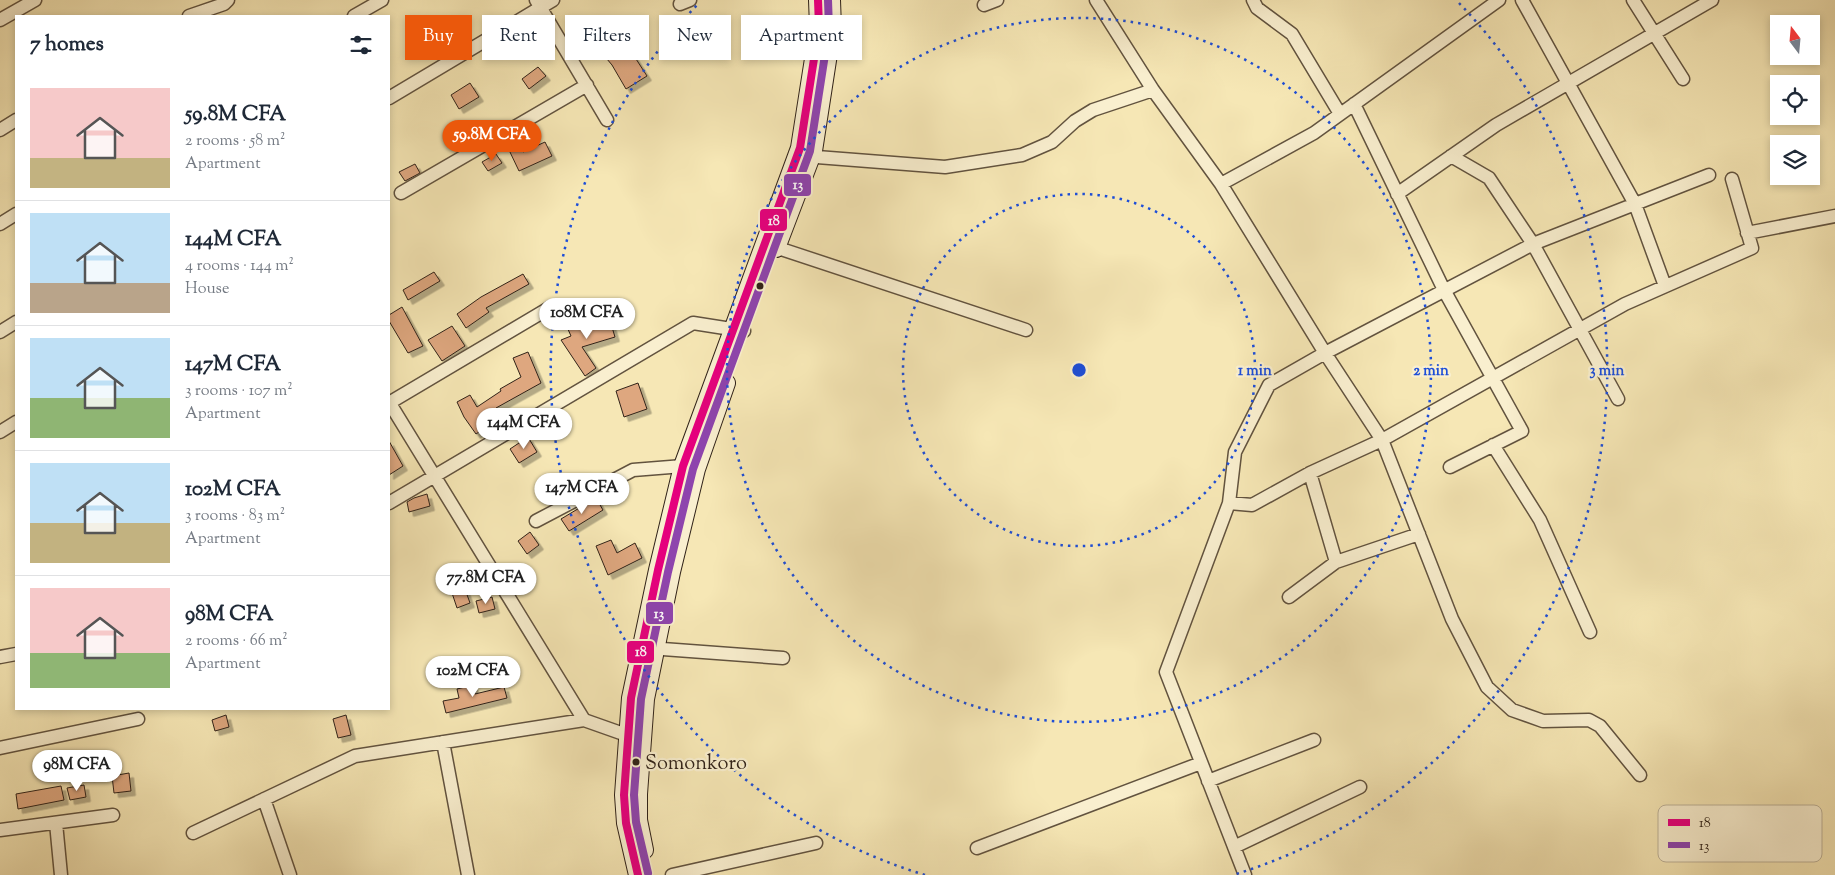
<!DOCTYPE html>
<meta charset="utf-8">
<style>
body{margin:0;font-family:"Sorts Mill Goudy",serif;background:#f6f6f7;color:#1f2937;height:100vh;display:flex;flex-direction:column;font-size:19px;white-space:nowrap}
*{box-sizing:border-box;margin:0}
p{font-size:16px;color:#747a83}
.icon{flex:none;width:28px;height:28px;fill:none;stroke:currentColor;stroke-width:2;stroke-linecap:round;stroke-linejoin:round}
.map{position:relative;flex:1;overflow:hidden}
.panel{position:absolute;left:15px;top:15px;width:375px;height:695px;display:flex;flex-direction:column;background:#fff;border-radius:0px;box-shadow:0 2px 8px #0003}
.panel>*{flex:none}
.guide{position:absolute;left:405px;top:15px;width:475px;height:45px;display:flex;gap:10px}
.needle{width:32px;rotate:344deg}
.fabs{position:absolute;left:1770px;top:15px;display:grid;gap:10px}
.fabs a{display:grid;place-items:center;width:50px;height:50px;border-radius:0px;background:#fff;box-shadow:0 2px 8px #0003;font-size:25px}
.price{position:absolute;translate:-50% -42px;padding:0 11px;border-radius:18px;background:#fff;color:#222;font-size:16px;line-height:32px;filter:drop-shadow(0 1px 2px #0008)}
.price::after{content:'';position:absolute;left:50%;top:30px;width:15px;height:11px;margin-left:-8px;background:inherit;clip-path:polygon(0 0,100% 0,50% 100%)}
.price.on{background:#ea580c;color:#fff}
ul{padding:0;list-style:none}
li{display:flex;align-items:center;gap:15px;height:125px;padding:0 15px}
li+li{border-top:1px solid #e0e1e3}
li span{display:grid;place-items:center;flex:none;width:140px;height:100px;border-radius:0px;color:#555}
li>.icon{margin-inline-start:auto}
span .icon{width:60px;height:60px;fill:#fffc;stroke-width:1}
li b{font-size:21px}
h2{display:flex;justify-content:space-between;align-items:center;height:60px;padding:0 15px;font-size:21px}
.chip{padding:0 18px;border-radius:0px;background:#fff;box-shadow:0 2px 8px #0003;font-size:18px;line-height:45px}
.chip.on{background:#ea580c;color:#fff}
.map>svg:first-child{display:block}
.building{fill:#dea77f;stroke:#302218;filter:url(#shadow)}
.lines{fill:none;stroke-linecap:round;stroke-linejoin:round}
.street-casing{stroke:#62533f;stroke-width:15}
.secondary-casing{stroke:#302218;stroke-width:20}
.street{stroke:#f9efcf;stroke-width:12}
.secondary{stroke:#f9efcf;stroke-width:18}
.bus-1-casing{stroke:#f9efcf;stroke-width:11}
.bus-2-casing{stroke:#f9efcf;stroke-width:11}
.bus-1{stroke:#e5007d;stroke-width:8}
.bus-2{stroke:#8e44ad;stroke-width:8}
.ring{fill:none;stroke:#1d4ed8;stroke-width:2.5;stroke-dasharray:2.5 5}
.bus-dot{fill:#302218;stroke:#f9efcf;stroke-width:2}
.labels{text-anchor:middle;stroke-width:4.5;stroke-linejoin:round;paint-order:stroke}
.bus-label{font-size:20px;fill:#302218;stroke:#f9efcf;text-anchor:start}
.key{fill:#f9efcf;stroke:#bdb298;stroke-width:1}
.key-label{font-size:14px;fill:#302218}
.centre{fill:#1d4ed8;stroke:#f9efcf;stroke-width:2.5}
.ring-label{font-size:15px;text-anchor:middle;font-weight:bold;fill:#1d4ed8;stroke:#f9efcf;stroke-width:4.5;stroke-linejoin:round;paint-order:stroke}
.line-badge{stroke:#f9efcf;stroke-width:2}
.badge-label{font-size:14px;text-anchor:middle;font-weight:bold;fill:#fff}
</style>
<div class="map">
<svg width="1835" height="875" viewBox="0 0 1835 875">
<defs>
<filter id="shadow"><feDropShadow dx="4.5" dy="4.5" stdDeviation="0" flood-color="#0004"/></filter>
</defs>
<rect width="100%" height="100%" fill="#f6e7b5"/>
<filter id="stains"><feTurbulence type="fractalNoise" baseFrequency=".004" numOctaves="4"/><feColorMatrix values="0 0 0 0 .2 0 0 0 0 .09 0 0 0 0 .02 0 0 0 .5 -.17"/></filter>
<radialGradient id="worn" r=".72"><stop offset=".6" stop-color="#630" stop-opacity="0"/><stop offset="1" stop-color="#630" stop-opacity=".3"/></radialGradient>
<path class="building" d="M618 30 628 44 627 45 647 76 626 89 612 65 596 46Z
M538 67 546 76 529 89 522 79Z
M470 83 479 97 459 109 451 95Z
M545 142 552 156 519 171 509 150 519 145 523 152Z
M496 154 502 163 488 171 482 162Z
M415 164 420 173 405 181 399 172Z
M434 272 440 281 408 300 403 290Z
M523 274 529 284 486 308 489 312 466 328 457 314 481 297Z
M402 307 423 346 408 353 389 321V315Z
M608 314 615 337 582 347 596 368 585 376 561 340 571 336 567 327Z
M452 326 465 346 442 361 428 340Z
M528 352 541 383 496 408 502 416 476 434 464 417 457 402 470 395 477 407 501 391 500 389 521 377 513 358Z
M638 383 647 409 624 417 616 391Z
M528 437 537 452 519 463 510 449Z
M389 441 403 466 389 475Z
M427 494 430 506 409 512 407 502 414 498Z
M596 498 603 510 569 531 561 519Z
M530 532 539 545 527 554 518 541Z
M611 540 617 553 635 543 642 558 608 575 596 546Z
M465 589 470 603 457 608 452 593Z
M492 597 495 609 479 613 476 601Z
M473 685 475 694 504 687 507 698 446 713 443 701 459 698 457 689Z
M226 715 229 727 215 731 212 720Z
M346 715 351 735 338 738 333 719Z
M105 751 110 773 89 777 84 756Z
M129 773 131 791 114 793 112 776Z
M84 785 86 797 70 800 67 788Z
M61 786 64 800 18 809 16 794Z"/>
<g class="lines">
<g class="street-casing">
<path id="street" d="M536 0 607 120
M1096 0 1153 90 1221 184 1325 353 1269 385 1235 452 1229 503 1166 672 1245 875
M1253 0 1257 8 1292 34 1340 114
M1522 0 1635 204 1665 286
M1633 0 1683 79
M680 4 690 0
M984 5 997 0
M189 16 224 4 228 0
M354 16 382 0
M0 20 35 0
M389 98 553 0
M1354 104 1444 290 1522 431 1450 467
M0 130 16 120
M804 156 945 167 1022 155 1052 142 1075 121 1093 110 1153 90
M1451 156 1489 178 1533 244 1618 399
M1221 184 1314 133 1499 0
M401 193 587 85
M1397 194 1496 125 1712 0
M0 224 16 214
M1747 233 1835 216
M769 245 1026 330
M0 332 16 322
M389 402 584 720
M389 403 551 307
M0 432 16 422
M1493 445 1540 520 1590 632
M1310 473 1336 562
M389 503 693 323 744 331
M1229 503 1252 505 1310 473 1382 440 1625 304 1752 248 1732 179
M536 521 633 470 683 466 690 468
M1289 597 1336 562 1419 534
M649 648 783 658
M0 657 16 654
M443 742 468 875
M0 748 138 719
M1640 775 1600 726 1589 720 1543 721 1512 710 1487 687 1452 619 1382 440 1325 353 1533 244 1709 175
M1208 781 1314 740
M264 799 290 875
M56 823 61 875
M0 830 113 815
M193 833 355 756 584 720 635 738
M1234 847 1360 787
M977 848 1201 763
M672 875 816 843"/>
</g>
<g class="secondary-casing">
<path id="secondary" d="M776 248 813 151 832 28 831 0
M644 850 638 820V794L645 699 671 572 696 469 726 383
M638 875 626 823 624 795 631 698 658 570 683 466 800 148 819 27 818 0"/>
</g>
<use href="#street" class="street"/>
<use href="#secondary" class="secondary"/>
<g class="bus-1-casing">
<path id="bus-1" d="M638 875 626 823 624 795 631 698 658 570 683 466 800 148 819 27 818 0"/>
</g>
<g class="bus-2-casing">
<path id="bus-2" d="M648 873 636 822 634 795 641 699 668 572 693 469 810 151 829 29 828 0"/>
</g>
<use href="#bus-1" class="bus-1"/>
<use href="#bus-2" class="bus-2"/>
</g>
<g class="ring">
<circle cx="1079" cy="370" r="176"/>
<circle cx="1079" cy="370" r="352"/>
<path d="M925 875A528 528 0 0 1 699 3M1459 3A528 528 0 0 1 1233 875"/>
</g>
<g class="bus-dot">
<circle cx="760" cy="286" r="4.5"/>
<circle cx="636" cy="762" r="4.5"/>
</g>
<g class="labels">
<g class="bus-label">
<text x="645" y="769">Somonkoro</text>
</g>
</g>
<rect x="1658" y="805" width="164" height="57" rx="8" class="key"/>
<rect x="1668" y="819" width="22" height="7" fill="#e5007d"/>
<rect x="1668" y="842" width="22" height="6" fill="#8e44ad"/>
<g class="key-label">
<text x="1699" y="827">18</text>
<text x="1699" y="850">13</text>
</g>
<circle cx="1079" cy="370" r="8" class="centre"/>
<g class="ring-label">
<text x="1255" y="375">1 min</text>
<text x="1431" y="375">2 min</text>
<text x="1607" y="375">3 min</text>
</g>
<g class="line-badge">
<rect x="783" y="173" width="29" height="24" rx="5" fill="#8e44ad"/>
<rect x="759" y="208" width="29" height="24" rx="5" fill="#e5007d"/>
<rect x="645" y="601" width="29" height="24" rx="5" fill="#8e44ad"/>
<rect x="626" y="640" width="29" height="24" rx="5" fill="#e5007d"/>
</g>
<g class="badge-label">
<text x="798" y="189">13</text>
<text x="774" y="225">18</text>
<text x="659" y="618">13</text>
<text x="641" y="656">18</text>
</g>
<rect width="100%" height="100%" filter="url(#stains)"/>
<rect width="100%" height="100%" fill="url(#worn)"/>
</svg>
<div class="fabs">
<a><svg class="needle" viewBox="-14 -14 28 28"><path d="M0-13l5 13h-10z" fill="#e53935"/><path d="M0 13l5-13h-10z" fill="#747a83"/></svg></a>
<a><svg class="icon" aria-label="locate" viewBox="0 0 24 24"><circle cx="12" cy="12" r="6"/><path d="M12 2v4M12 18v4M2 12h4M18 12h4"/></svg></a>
<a><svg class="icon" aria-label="layers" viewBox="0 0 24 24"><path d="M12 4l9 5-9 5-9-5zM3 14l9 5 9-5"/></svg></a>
</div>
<b class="price on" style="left:492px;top:162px">59.8M CFA</b>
<b class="price" style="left:587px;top:340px">108M CFA</b>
<b class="price" style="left:524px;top:450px">144M CFA</b>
<b class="price" style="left:582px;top:515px">147M CFA</b>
<b class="price" style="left:486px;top:605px">77.8M CFA</b>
<b class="price" style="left:473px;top:698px">102M CFA</b>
<b class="price" style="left:77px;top:792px">98M CFA</b>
<div class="guide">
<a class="chip on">Buy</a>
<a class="chip">Rent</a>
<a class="chip">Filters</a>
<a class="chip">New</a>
<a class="chip">Apartment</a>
</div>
<section class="panel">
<h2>7 homes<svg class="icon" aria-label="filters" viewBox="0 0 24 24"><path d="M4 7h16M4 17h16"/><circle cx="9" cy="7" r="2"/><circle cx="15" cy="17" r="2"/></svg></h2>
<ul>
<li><span style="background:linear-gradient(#f6c9c9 70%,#c2b280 0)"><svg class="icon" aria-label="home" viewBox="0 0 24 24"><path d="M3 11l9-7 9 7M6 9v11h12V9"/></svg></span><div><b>59.8M CFA</b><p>2 rooms · 58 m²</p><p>Apartment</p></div></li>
<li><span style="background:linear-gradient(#bfe0f5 70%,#b9a48a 0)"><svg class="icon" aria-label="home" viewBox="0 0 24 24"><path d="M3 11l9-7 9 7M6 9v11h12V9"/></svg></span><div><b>144M CFA</b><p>4 rooms · 144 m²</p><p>House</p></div></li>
<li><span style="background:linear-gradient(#bfe0f5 60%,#8fb573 0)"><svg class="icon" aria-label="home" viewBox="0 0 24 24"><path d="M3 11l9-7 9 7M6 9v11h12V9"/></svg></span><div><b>147M CFA</b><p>3 rooms · 107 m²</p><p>Apartment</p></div></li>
<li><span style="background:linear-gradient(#bfe0f5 60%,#c2b280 0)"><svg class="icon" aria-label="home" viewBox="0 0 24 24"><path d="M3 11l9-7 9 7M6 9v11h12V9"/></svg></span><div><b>102M CFA</b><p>3 rooms · 83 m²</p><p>Apartment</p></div></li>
<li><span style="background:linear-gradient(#f6c9c9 65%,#8fb573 0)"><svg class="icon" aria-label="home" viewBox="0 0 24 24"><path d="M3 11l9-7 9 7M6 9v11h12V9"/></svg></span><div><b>98M CFA</b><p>2 rooms · 66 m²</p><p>Apartment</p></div></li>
</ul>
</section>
</div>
